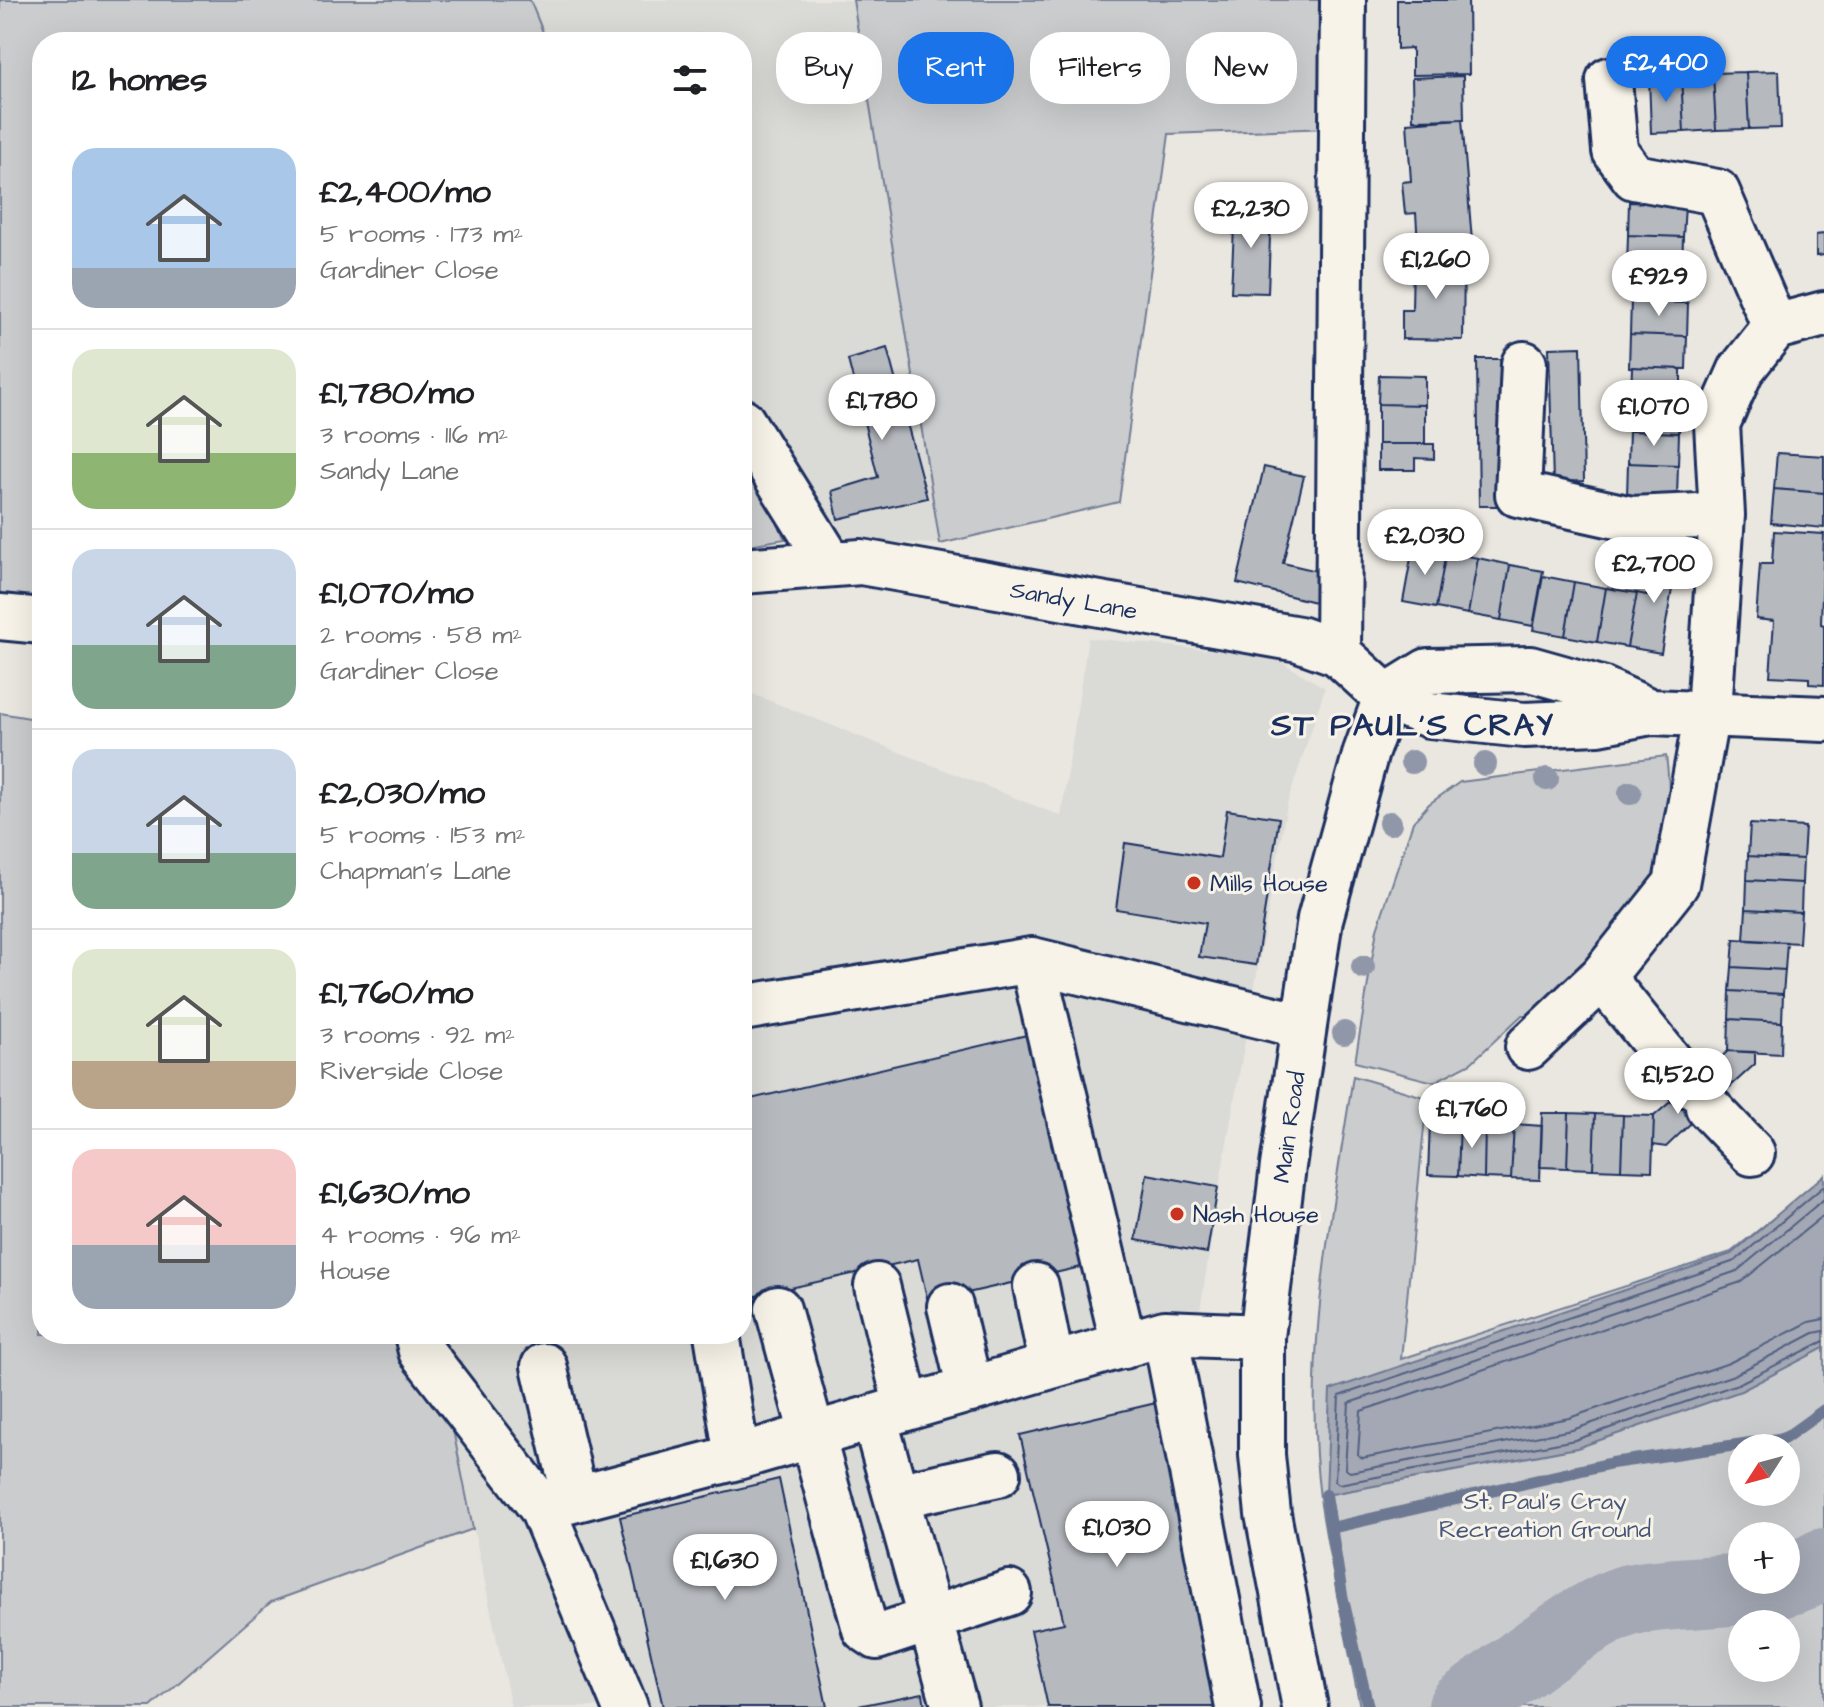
<!DOCTYPE html>
<meta charset="utf-8">
<style>
body{margin:0;font-family:"Architects Daughter",sans-serif;background:#f2f2f2;color:#202124;height:100vh;display:flex;flex-direction:column;font-size:30px;white-space:nowrap}
*{box-sizing:border-box;margin:0}
p{font-size:26px;color:#757577}
.icon{flex:none;width:44px;height:44px;fill:none;stroke:currentColor;stroke-width:2;stroke-linecap:round;stroke-linejoin:round}
.map{position:relative;flex:1;overflow:hidden}
.sheet{position:absolute;left:32px;top:32px;width:720px;height:1312px;display:flex;flex-direction:column;background:#fff;border-radius:32px;box-shadow:0 8px 32px #0002}
.sheet>*{flex:none}
.guide{position:absolute;left:776px;top:32px;width:760px;height:72px;display:flex;gap:16px}
.needle{width:52px;rotate:234deg}
.controls{position:absolute;left:1728px;top:1434px;display:grid;gap:16px}
.controls a{display:grid;place-items:center;width:72px;height:72px;border-radius:50%;background:#fff;box-shadow:0 8px 32px #0002;font-size:40px}
.price{position:absolute;translate:-50% -68px;padding:0 18px;border-radius:28px;background:#fff;color:#222;font-size:26px;line-height:52px;filter:drop-shadow(0 2px 4px #0008)}
.price::after{content:'';position:absolute;left:50%;top:48px;width:24px;height:18px;margin-left:-12px;background:inherit;clip-path:polygon(0 0,100% 0,50% 100%)}
.price.on{background:#1a73e8;color:#fff}
ul{padding:0;list-style:none}
li{display:flex;align-items:center;gap:24px;height:200px;padding:0 40px}
li+li{border-top:2px solid #e0e0e0}
li span{display:grid;place-items:center;flex:none;width:224px;height:160px;border-radius:24px;color:#555}
li>.icon{margin-inline-start:auto}
span .icon{width:96px;height:96px;fill:#fffc;stroke-width:1}
li b{font-size:34px}
h2{display:flex;justify-content:space-between;align-items:center;height:96px;padding:0 40px;font-size:34px}
.tag{padding:0 28px;border-radius:32px;background:#fff;box-shadow:0 8px 32px #0002;font-size:28px;line-height:72px}
.tag.on{background:#1a73e8;color:#fff}
.map>svg:first-child{display:block}
.built{fill:#dadad6}
.green{fill:#cbcccd;stroke:#737e96;stroke-width:2;fill-rule:evenodd}
.water{fill:#a3a8b4;stroke:#6d7892;stroke-width:2}
.lines{fill:none;stroke-linecap:round;stroke-linejoin:round}
.shore{stroke:#515f80;stroke-width:2}
.stream{stroke:#6d7892;stroke-width:12}
.river{stroke:#a3a8b4;stroke-width:72}
.building{fill:#b6babf;stroke:#1b2f5e;stroke-width:2}
.minor-casing{stroke:#1b2f5e;stroke-width:50}
.minor{stroke:#f7f3e8;stroke-width:44}
.tree{fill:#9097a8}
.poi-dot{fill:#c8321e;stroke:#f7f3e8;stroke-width:3}
.labels{text-anchor:middle;stroke-width:6;stroke-linejoin:round;paint-order:stroke}
.street-label{font-size:24px;fill:#1b2f5e;stroke:#f7f3e8}
.poi-label{font-size:24px;fill:#1b2f5e;stroke:#f7f3e8;text-anchor:start}
.park-label{font-size:24px;fill:#47567a;stroke:#f7f3e8}
.district-label{font-size:32px;font-weight:bold;letter-spacing:2px;fill:#1b2f5e;stroke:#f7f3e8}
</style>
<div class="map">
<svg width="1824" height="1707" viewBox="0 0 1824 1707">
<rect width="100%" height="100%" fill="#eae7e0"/>
<filter id="ink" filterUnits="userSpaceOnUse"><feTurbulence type="fractalNoise" baseFrequency=".0125" numOctaves="2"/><feDisplacementMap in="SourceGraphic" scale="16" xChannelSelector="R" yChannelSelector="G"/><feConvolveMatrix kernelMatrix="1 2 1 2 8 2 1 2 1" color-interpolation-filters="sRGB"/></filter>
<g filter="url(#ink)">
<path class="built" d="M530 0H853L940 544 785 539 742 450V42H547Z
M1088 638 1272 656 1325 688 1287 804 1221 1176 1186 1400 1245 1707H511L453 1430 403 1358 398 1334H742V690L1061 816Z"/>
<path class="green" d="M0 0H530L547 42H42V620L0 615Z
M853 0H1323L1331 128 1169 134 1119 502 940 544Z
M742 450 785 539 742 546Z
M0 713 42 720V1334H398L403 1358 453 1430 473 1529 271 1602 151 1707H0Z
M1666 756C1670 785 1673 852 1661 878 1637 933 1580 974 1538 1015H1522L1471 1063 1434 1082 1355 1062 1377 929 1413 822 1429 804 1460 782Z
M1353 1076 1427 1098 1401 1359 1731 1252 1824 1178V1707H1360C1347 1638 1330 1568 1320 1498 1302 1358 1332 1214 1353 1076ZM1742 1448H1786V1492H1742ZM1742 1536H1786V1580H1742ZM1742 1624H1786V1668H1742Z"/>
<path class="water" d="M1824 1175V1348L1741 1391 1577 1448 1326 1495 1330 1390 1731 1254Z"/>
<g class="lines">
<path class="shore" d="M1824 1186 1735 1261 1339 1396 1335 1481 1339 1484 1575 1440 1738 1384 1824 1341
M1824 1199 1737 1271 1349 1403 1345 1469 1350 1472 1572 1430 1734 1375 1814 1333 1824 1331
M1824 1215 1741 1282 1361 1411 1358 1455 1362 1458 1569 1418 1729 1363 1809 1322 1824 1319"/>
<path class="stream" d="M1326 1495 1342 1595 1368 1707
M1331 1528 1612 1463 1785 1438 1824 1410"/>
<path class="river" d="M1464 1707C1503 1679 1591 1607 1634 1599 1699 1587 1764 1599 1824 1564"/>
</g>
<path class="building" d="M1397 0H1468L1469 74 1412 75V48L1397 49Z
M1779 71 1781 128 1749 129 1746 72Z
M1746 72 1749 129 1716 130 1713 73Z
M1713 73 1716 130 1684 132 1681 75Z
M1681 75 1684 132 1651 133 1649 76Z
M1463 76 1464 119 1413 120 1412 78Z
M1462 119 1472 241 1418 245 1416 213 1405 214 1402 182 1411 181 1407 123Z
M1629 202 1685 205 1683 237 1628 235Z
M1235 206 1271 208 1268 293 1231 292Z
M1824 234V255L1816 256V235Z
M1628 235 1683 237 1682 269 1627 267Z
M1413 259 1464 260 1463 340 1402 339V310H1412Z
M1627 267 1682 269 1681 303 1626 300Z
M1631 300 1688 303 1687 336 1630 334Z
M1630 334 1687 336 1686 369 1629 367Z
M1581 347 1584 481 1553 482 1549 348Z
M887 348 927 498 838 519 832 491 878 477 848 360Z
M1477 359H1505L1506 506H1479Z
M1632 367 1681 369V401L1631 399Z
M1379 375 1425 376V405L1378 404Z
M1631 399 1681 401 1679 433 1629 431Z
M1378 404 1425 405V444H1378Z
M1629 431 1679 433 1678 465 1628 463Z
M1378 444H1434V459L1415 458V470H1378Z
M1777 453 1824 456V493L1774 489Z
M1628 463 1678 465 1677 497 1627 495Z
M1264 467 1304 476 1283 563 1330 574 1323 604 1237 583Z
M1774 489 1824 493V528L1771 523Z
M1774 531 1824 534 1821 624 1824 625V685L1809 684V678L1770 676 1774 621 1756 619 1760 564H1772Z
M1413 547 1446 552 1436 608 1403 602Z
M1655 549 1678 554 1661 653 1627 647 1637 593 1647 595Z
M1446 552 1478 558 1468 614 1436 608Z
M1478 558 1510 565 1501 620 1468 614Z
M1510 565 1543 571 1533 626 1501 620Z
M1543 576 1574 582 1565 636 1533 630Z
M1574 582 1606 588 1597 642 1565 636Z
M1606 588 1637 593 1627 647 1597 642Z
M1227 810 1279 818 1256 965 1199 957 1205 923 1116 909 1125 843 1220 858Z
M1750 824 1805 827 1803 859 1748 856Z
M1748 856 1803 859 1802 883 1747 880Z
M1747 880 1802 883 1801 912 1746 909Z
M1746 909 1801 912 1799 943 1744 940Z
M1734 939 1787 942 1785 970 1732 967Z
M1732 967 1785 970 1783 994 1730 991Z
M1730 991 1783 994 1782 1022 1729 1019Z
M1729 1019 1782 1022 1781 1054 1728 1051Z
M1027 1035 1081 1267 928 1302 918 1259 742 1299V1101Z
M1728 1051 1755 1052V1064L1710 1105 1691 1084Z
M1691 1084 1710 1105 1666 1147 1653 1145 1654 1116Z
M1542 1113H1569L1567 1168 1540 1167Z
M1569 1113 1595 1114 1593 1169 1567 1168Z
M1595 1114 1623 1115 1621 1170 1593 1169Z
M1623 1115 1654 1116 1652 1171 1621 1170Z
M1430 1122H1460L1458 1176 1428 1175Z
M1460 1122 1485 1124 1484 1178 1458 1176Z
M1485 1124H1514L1511 1179 1484 1178Z
M1514 1124 1542 1126 1540 1180 1511 1179Z
M1147 1174 1218 1187 1207 1253 1136 1240Z
M1156 1403 1222 1707H1048L1031 1630 1064 1623 1020 1435Z
M779 1479 827 1707H663L620 1517Z
M923 1693 925 1707H853Z"/>
<g class="lines">
<g class="minor-casing">
<path id="minor" d="M1775 327 1824 314
M1524 364 1518 494 1631 519 1722 515
M742 421 831 564
M742 571 861 562 1299 639 1338 653 1386 697 1429 715 1524 725 1599 722 1651 712 1824 719
M0 617 42 621
M1338 653 1343 0
M1032 960 1124 1346
M1602 977 1689 1085
M742 1008 1032 960 1303 1026
M1528 1047 1602 977 1676 884 1710 696 1722 515 1717 424 1741 370 1775 327 1717 192 1634 177 1615 151 1609 80
M1708 1107 1752 1153
M877 1286 907 1408
M1036 1286 1052 1366
M950 1306 970 1390
M778 1309 865 1629 877 1637 1009 1593
M1165 1333 1238 1707
M417 1334 421 1351 542 1508
M717 1334 737 1457
M544 1366 575 1499
M874 1417 955 1707
M896 1496 998 1474
M625 1707 542 1508 737 1457 1165 1333 1262 1337
M1305 1707 1268 1514 1262 1455V1337L1283 1166 1320 919 1366 752 1386 697 1428 671 1530 669 1601 689 1651 712"/>
</g>
<use href="#minor" class="minor"/>
</g>
<g class="tree">
<circle cx="1412" cy="762" r="12"/>
<circle cx="1485" cy="764" r="12"/>
<circle cx="1547" cy="779" r="12"/>
<circle cx="1630" cy="793" r="12"/>
<circle cx="1390" cy="823" r="12"/>
<circle cx="1363" cy="967" r="12"/>
<circle cx="1344" cy="1033" r="12"/>
</g>
</g>
<g class="poi-dot">
<circle cx="1194" cy="883" r="8"/>
<circle cx="1177" cy="1214" r="8"/>
</g>
<g class="labels">
<g class="street-label">
<text transform="translate(1074 600) rotate(10)" y="8">Sandy Lane</text>
<text transform="translate(1289 1127) rotate(-82)" y="8">Main Road</text>
</g>
<g class="poi-label">
<text x="1210" y="891">Mills House</text>
<text x="1193" y="1222">Nash House</text>
</g>
<g class="park-label">
<text x="1545" y="1509">St. Paul's Cray<tspan x="1545" dy="28">Recreation Ground</tspan></text>
</g>
<g class="district-label">
<text x="1413" y="735">ST PAUL'S CRAY</text>
</g>
</g>
</svg>
<div class="controls">
<a><svg class="needle" viewBox="-14 -14 28 28"><path d="M0-13l5 13h-10z" fill="#e53935"/><path d="M0 13l5-13h-10z" fill="#757577"/></svg></a>
<a>+</a>
<a>−</a>
</div>
<b class="price on" style="left:1666px;top:104px">£2,400</b>
<b class="price" style="left:1251px;top:250px">£2,230</b>
<b class="price" style="left:1436px;top:301px">£1,260</b>
<b class="price" style="left:1659px;top:318px">£929</b>
<b class="price" style="left:882px;top:442px">£1,780</b>
<b class="price" style="left:1654px;top:448px">£1,070</b>
<b class="price" style="left:1425px;top:577px">£2,030</b>
<b class="price" style="left:1654px;top:605px">£2,700</b>
<b class="price" style="left:1678px;top:1116px">£1,520</b>
<b class="price" style="left:1472px;top:1150px">£1,760</b>
<b class="price" style="left:1117px;top:1569px">£1,030</b>
<b class="price" style="left:725px;top:1602px">£1,630</b>
<div class="guide">
<a class="tag">Buy</a>
<a class="tag on">Rent</a>
<a class="tag">Filters</a>
<a class="tag">New</a>
</div>
<section class="sheet">
<h2>12 homes<svg class="icon" aria-label="filters" viewBox="0 0 24 24"><path d="M4 7h16M4 17h16"/><circle cx="9" cy="7" r="2"/><circle cx="15" cy="17" r="2"/></svg></h2>
<ul>
<li><span style="background:linear-gradient(#a9c7e8 75%,#9aa5b1 0)"><svg class="icon" aria-label="home" viewBox="0 0 24 24"><path d="M3 11l9-7 9 7M6 9v11h12V9"/></svg></span><div><b>£2,400/mo</b><p>5 rooms · 173 m²</p><p>Gardiner Close</p></div></li>
<li><span style="background:linear-gradient(#dfe7d0 65%,#8fb573 0)"><svg class="icon" aria-label="home" viewBox="0 0 24 24"><path d="M3 11l9-7 9 7M6 9v11h12V9"/></svg></span><div><b>£1,780/mo</b><p>3 rooms · 116 m²</p><p>Sandy Lane</p></div></li>
<li><span style="background:linear-gradient(#c9d6e8 60%,#7fa58c 0)"><svg class="icon" aria-label="home" viewBox="0 0 24 24"><path d="M3 11l9-7 9 7M6 9v11h12V9"/></svg></span><div><b>£1,070/mo</b><p>2 rooms · 58 m²</p><p>Gardiner Close</p></div></li>
<li><span style="background:linear-gradient(#c9d6e8 65%,#7fa58c 0)"><svg class="icon" aria-label="home" viewBox="0 0 24 24"><path d="M3 11l9-7 9 7M6 9v11h12V9"/></svg></span><div><b>£2,030/mo</b><p>5 rooms · 153 m²</p><p>Chapman's Lane</p></div></li>
<li><span style="background:linear-gradient(#dfe7d0 70%,#b9a48a 0)"><svg class="icon" aria-label="home" viewBox="0 0 24 24"><path d="M3 11l9-7 9 7M6 9v11h12V9"/></svg></span><div><b>£1,760/mo</b><p>3 rooms · 92 m²</p><p>Riverside Close</p></div></li>
<li><span style="background:linear-gradient(#f6c9c9 60%,#9aa5b1 0)"><svg class="icon" aria-label="home" viewBox="0 0 24 24"><path d="M3 11l9-7 9 7M6 9v11h12V9"/></svg></span><div><b>£1,630/mo</b><p>4 rooms · 96 m²</p><p>House</p></div></li>
</ul>
</section>
</div>
